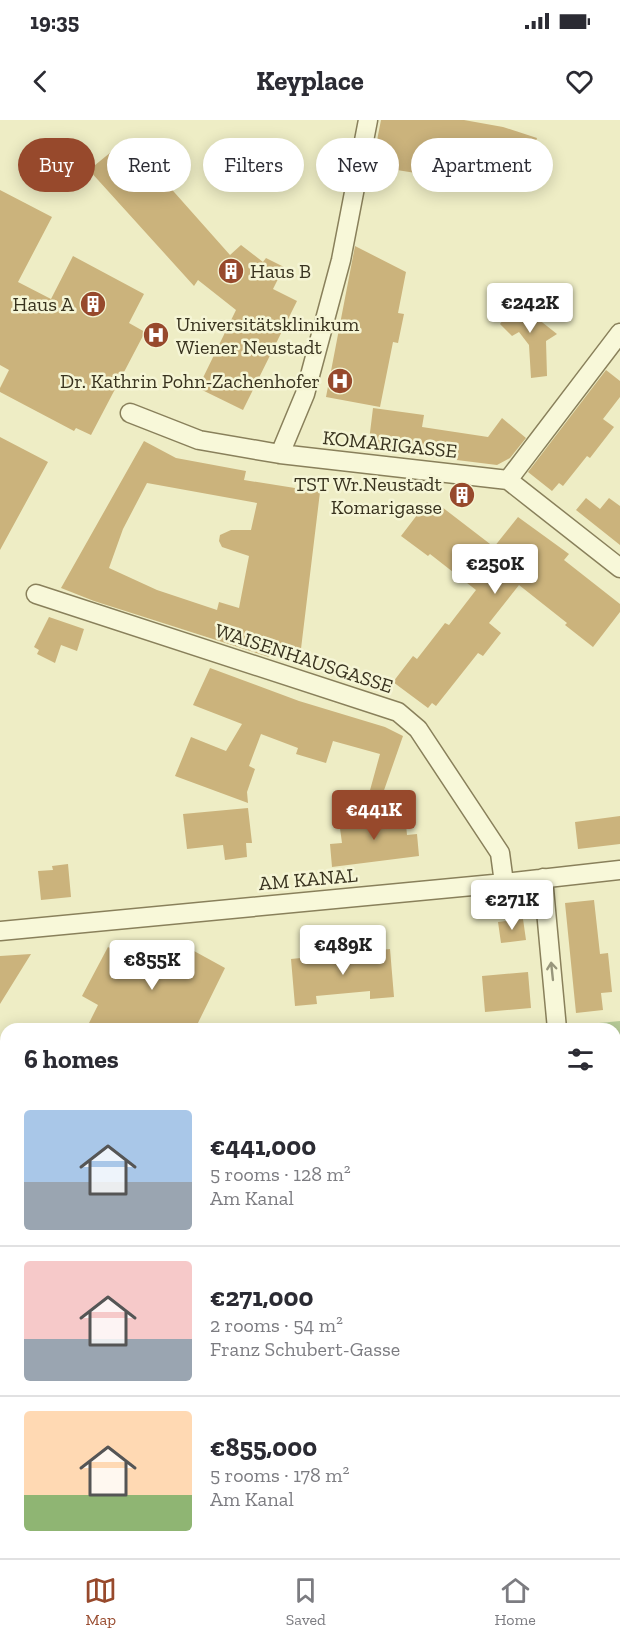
<!DOCTYPE html>
<meta charset="utf-8">
<style>
body{margin:0;font-family:"Zilla Slab",serif;background:#f7f7f7;color:#2b2b33;height:100vh;display:flex;flex-direction:column;font-size:22px;white-space:nowrap}
*{box-sizing:border-box;margin:0}
p{font-size:20px;color:#7c7c81}
.icon{flex:none;width:33px;height:33px;fill:none;stroke:currentColor;stroke-width:2;stroke-linecap:round;stroke-linejoin:round}
.map{position:relative;flex:1;overflow:hidden}
.drawer{position:absolute;left:0px;top:903px;width:621px;height:536px;display:flex;flex-direction:column;background:#fff;border-radius:18px 18px 0 0;box-shadow:0 3px 15px #0003}
.drawer>*{flex:none}
.hud{position:absolute;left:18px;top:18px;width:585px;height:54px;display:flex;gap:12px}
.price{position:absolute;translate:-50% -51px;padding:0 14px;border-radius:6px;background:#fff;color:#222;font-size:20px;line-height:39px;filter:drop-shadow(0 2px 3px #0008)}
.price::after{content:'';position:absolute;left:50%;top:36px;width:18px;height:14px;margin-left:-9px;background:inherit;clip-path:polygon(0 0,100% 0,50% 100%)}
.price.on{background:#97492c;color:#fff}
ul{padding:0;list-style:none}
li{display:flex;align-items:center;gap:18px;height:150px;padding:0 24px}
li+li{border-top:2px solid #e1e1e2}
li span{display:grid;place-items:center;flex:none;width:168px;height:120px;border-radius:6px;color:#555}
li>.icon{margin-inline-start:auto}
span .icon{width:72px;height:72px;fill:#fffc;stroke-width:1}
li b{font-size:26px}
h2{display:flex;justify-content:space-between;align-items:center;height:72px;padding:0 24px;font-size:26px}
.chip{padding:0 21px;border-radius:27px;background:#fff;box-shadow:0 3px 15px #0003;font-size:21px;line-height:54px}
.chip.on{background:#97492c;color:#fff}
.status{display:flex;justify-content:space-between;align-items:center;height:42px;padding:0 30px;background:#fff;direction:ltr}
.status svg{height:16px;fill:currentColor}
header{display:flex;justify-content:space-between;align-items:center;height:78px;padding:0 24px;background:#fff;font-size:27px;font-weight:700}
.tab-bar{display:flex;justify-content:space-around;align-items:center;height:84px;border-top:2px solid #e1e1e2;background:#fff;font-size:16px;color:#7c7c81}
.tab-bar a{display:grid;justify-items:center;gap:3px}
.tab-bar .on{color:#97492c}
.map>svg:first-child{display:block}
.green{fill:#b8cc99}
.building{fill:#cbb37c;fill-rule:evenodd}
.lines{fill:none;stroke-linecap:round;stroke-linejoin:round}
.minor-casing{stroke:#89805b;stroke-width:21}
.primary-casing{stroke:#574d2f;stroke-width:33}
.minor{stroke:#f8f8d9;stroke-width:18}
.primary{stroke:#f0ed9e;stroke-width:30}
.oneway{stroke:#98967c}
.labels{text-anchor:middle;stroke-width:5;stroke-linejoin:round;paint-order:stroke}
.poi-label{font-size:20px;fill:#39331f;stroke:#f5f5d5;text-anchor:end}
.street-label{font-size:20px;fill:#39331f;stroke:#f5f5d5}
</style>
<div class="status"><b>19:35</b><svg viewBox="0 0 49 12"><path d="M0 12V9h3v3zM5 12V6h3v6zM10 12V3h3v9zM15 12V0h3v12zM26 1h20v11H26zM47 4h2v5h-2z"/></svg></div>
<header><svg class="icon" aria-label="back" viewBox="0 0 24 24"><path d="M15 5l-7 7 7 7"/></svg>Keyplace<svg class="icon" aria-label="heart" viewBox="0 0 24 24"><path d="M12 20l-8-8c-3-5 5-10 8-4 3-6 11-1 8 4z"/></svg></header>
<div class="map">
<svg width="620" height="1438" viewBox="0 0 620 1438">
<rect width="100%" height="100%" fill="#eeedc5"/>
<path class="green" d="M620 901V1242L615 1239V909H568V906Z
M0 1220 6 1224V1432H330L337 1438H0Z"/>
<path class="building" d="M381 0H464L503 7 537 18 526 52 493 42 487 59 428 55 372 46Z
M127 19 230 135 241 125 263 142 266 138 284 147 273 169 297 181 243 290 198 268 236 190 198 160 194 166 89 50Z
M0 70 52 97 18 162 51 179 73 136 144 174 129 203 145 212 91 315 76 308 74 311 0 272V268L9 250 0 245Z
M355 126 406 152 398 193 404 194 398 223 393 222 380 287 326 277Z
M529 180 540 189 533 195 557 214 546 221 547 256 531 258 529 225 519 212 512 216 500 204 506 196 501 192 514 181 520 185Z
M606 250 620 261V277L603 299 614 307 590 338 587 336 563 366 559 363 552 371 528 352Z
M373 288 424 295 422 307 488 317 502 298 526 318 510 338 497 345 368 329Z
M0 317 48 342 0 430Z
M144 321 176 338 246 351 244 360 320 372 300 537H269L94 481 61 468ZM147 363 257 383 251 410H231L220 415 219 421 222 427 249 436 239 488 219 482 217 490 157 470 109 448 123 409Z
M586 378 600 389 609 378 620 386V425L576 390Z
M427 382 434 387 438 384 494 427 518 397 569 434 564 440 620 484V492L593 527 565 505 567 503 519 465 489 503 501 513 483 536 478 533 436 586 432 583 428 588 393 562 413 536 417 539 445 503 449 505 476 470 430 434 428 436 401 416Z
M49 497 84 509 77 531 61 525 55 543 37 534 39 530 34 527Z
M210 548 299 581 385 607 403 616 375 696 364 692 380 634 333 621 326 643 296 634 298 628 261 614 249 646 255 649 247 672 248 683 175 656 191 617 226 631 242 604 193 585Z
M248 688 252 723H246L247 737 225 740 223 725 187 729 183 694Z
M405 694 407 715 417 714 419 736 332 747 330 724 342 723 339 701Z
M620 696V724L578 729 575 702Z
M68 744 71 777 41 780 38 751 53 750 52 746Z
M594 780 600 834 608 833 612 872 601 873 603 890 576 893 565 783Z
M523 799 526 820 501 823 498 802Z
M174 820 225 848 195 909H86L98 885 82 876 108 827 157 855Z
M390 829 394 877 370 879V871L316 876 317 884 295 886 291 839Z
M31 834 0 884V836Z
M528 852 531 888 485 892 482 856Z"/>
<g class="lines">
<g class="minor-casing">
<path id="minor" d="M130 293 199 320 280 334 508 360 620 448
M280 334 305 274 341 140 368 0
M508 360 620 213
M36 474 398 592 418 609 500 733 504 763
M543 758 557 909
M0 811 504 763 620 750
M615 1317 620 1318"/>
</g>
<g class="primary-casing">
<path id="primary" d="M0 1103 6 1107
M519 1432 526 1438"/>
</g>
<use href="#minor" class="minor"/>
<use href="#primary" class="primary"/>
</g>
<defs><path id="oneway-shaft" d="M-6 0H5M1.5-3L5.5 0L1.5 3" fill="none" stroke-width="1.6" stroke-linecap="round" stroke-linejoin="round" transform="scale(1.5)"/></defs>
<use class="oneway" href="#oneway-shaft" transform="translate(552 851) rotate(-96)"/>
<defs>
<g id="building-disc" transform="scale(1.35)"><circle r="9.5" fill="#97492c" stroke="#f5f5d5"/><path d="M-4-6H4V6H1V3H-1V6H-4ZM-2.5-4.3h1.7v1.8h-1.7ZM.8-4.3h1.7v1.8H.8ZM-2.5-1h1.7V.8h-1.7ZM.8-1h1.7V.8H.8Z" fill="#fff"/></g>
<g id="hospital-disc" transform="scale(1.35)"><circle r="9.5" fill="#97492c" stroke="#f5f5d5"/><path d="M-5-5h3v3.5h4V-5h3V5h-3V1.5h-4V5h-3Z" fill="#fff"/></g>
</defs>
<g fill-rule="evenodd">
<use href="#building-disc" x="231" y="151"/>
<use href="#building-disc" x="93" y="184"/>
<use href="#hospital-disc" x="156" y="215"/>
<use href="#hospital-disc" x="340" y="261"/>
<use href="#building-disc" x="462" y="375"/>
</g>
<g class="labels">
<g class="poi-label">
<text x="250" y="158" text-anchor="start">Haus B</text>
<text x="74" y="191">Haus A</text>
<text x="176" y="211" text-anchor="start">Universitätsklinikum<tspan x="176" dy="23">Wiener Neustadt</tspan></text>
<text x="320" y="268">Dr. Kathrin Pohn-Zachenhofer</text>
<text x="442" y="371">TST Wr.Neustadt<tspan x="442" dy="23">Komarigasse</tspan></text>
</g>
<g class="street-label">
<text transform="translate(390 324) rotate(6)" y="7">KOMARIGASSE</text>
<text transform="translate(304 538) rotate(18)" y="7">WAISENHAUSGASSE</text>
<text transform="translate(308 759) rotate(-5)" y="7">AM KANAL</text>
</g>
</g>
</svg>
<b class="price" style="left:530px;top:214px">€242K</b>
<b class="price" style="left:495px;top:475px">€250K</b>
<b class="price on" style="left:374px;top:721px">€441K</b>
<b class="price" style="left:512px;top:811px">€271K</b>
<b class="price" style="left:343px;top:856px">€489K</b>
<b class="price" style="left:152px;top:871px">€855K</b>
<div class="hud">
<a class="chip on">Buy</a>
<a class="chip">Rent</a>
<a class="chip">Filters</a>
<a class="chip">New</a>
<a class="chip">Apartment</a>
</div>
<section class="drawer">
<h2>6 homes<svg class="icon" aria-label="filters" viewBox="0 0 24 24"><path d="M4 7h16M4 17h16"/><circle cx="9" cy="7" r="2"/><circle cx="15" cy="17" r="2"/></svg></h2>
<ul>
<li><span style="background:linear-gradient(#a9c7e8 60%,#9aa5b1 0)"><svg class="icon" aria-label="home" viewBox="0 0 24 24"><path d="M3 11l9-7 9 7M6 9v11h12V9"/></svg></span><div><b>€441,000</b><p>5 rooms · 128 m²</p><p>Am Kanal</p></div></li>
<li><span style="background:linear-gradient(#f6c9c9 65%,#9aa5b1 0)"><svg class="icon" aria-label="home" viewBox="0 0 24 24"><path d="M3 11l9-7 9 7M6 9v11h12V9"/></svg></span><div><b>€271,000</b><p>2 rooms · 54 m²</p><p>Franz Schubert-Gasse</p></div></li>
<li><span style="background:linear-gradient(#ffd9b3 70%,#8fb573 0)"><svg class="icon" aria-label="home" viewBox="0 0 24 24"><path d="M3 11l9-7 9 7M6 9v11h12V9"/></svg></span><div><b>€855,000</b><p>5 rooms · 178 m²</p><p>Am Kanal</p></div></li>
</ul>
</section>
</div>
<nav class="tab-bar">
<a class="on"><svg class="icon" aria-label="map" viewBox="0 0 24 24"><path d="M3 6l6-2 6 2 6-2v14l-6 2-6-2-6 2zM9 4v14M15 6v14"/></svg>Map</a>
<a><svg class="icon" aria-label="saved" viewBox="0 0 24 24"><path d="M7 4h10v16l-5-4-5 4z"/></svg>Saved</a>
<a><svg class="icon" aria-label="home" viewBox="0 0 24 24"><path d="M3 11l9-7 9 7M6 9v11h12V9"/></svg>Home</a>
</nav>
